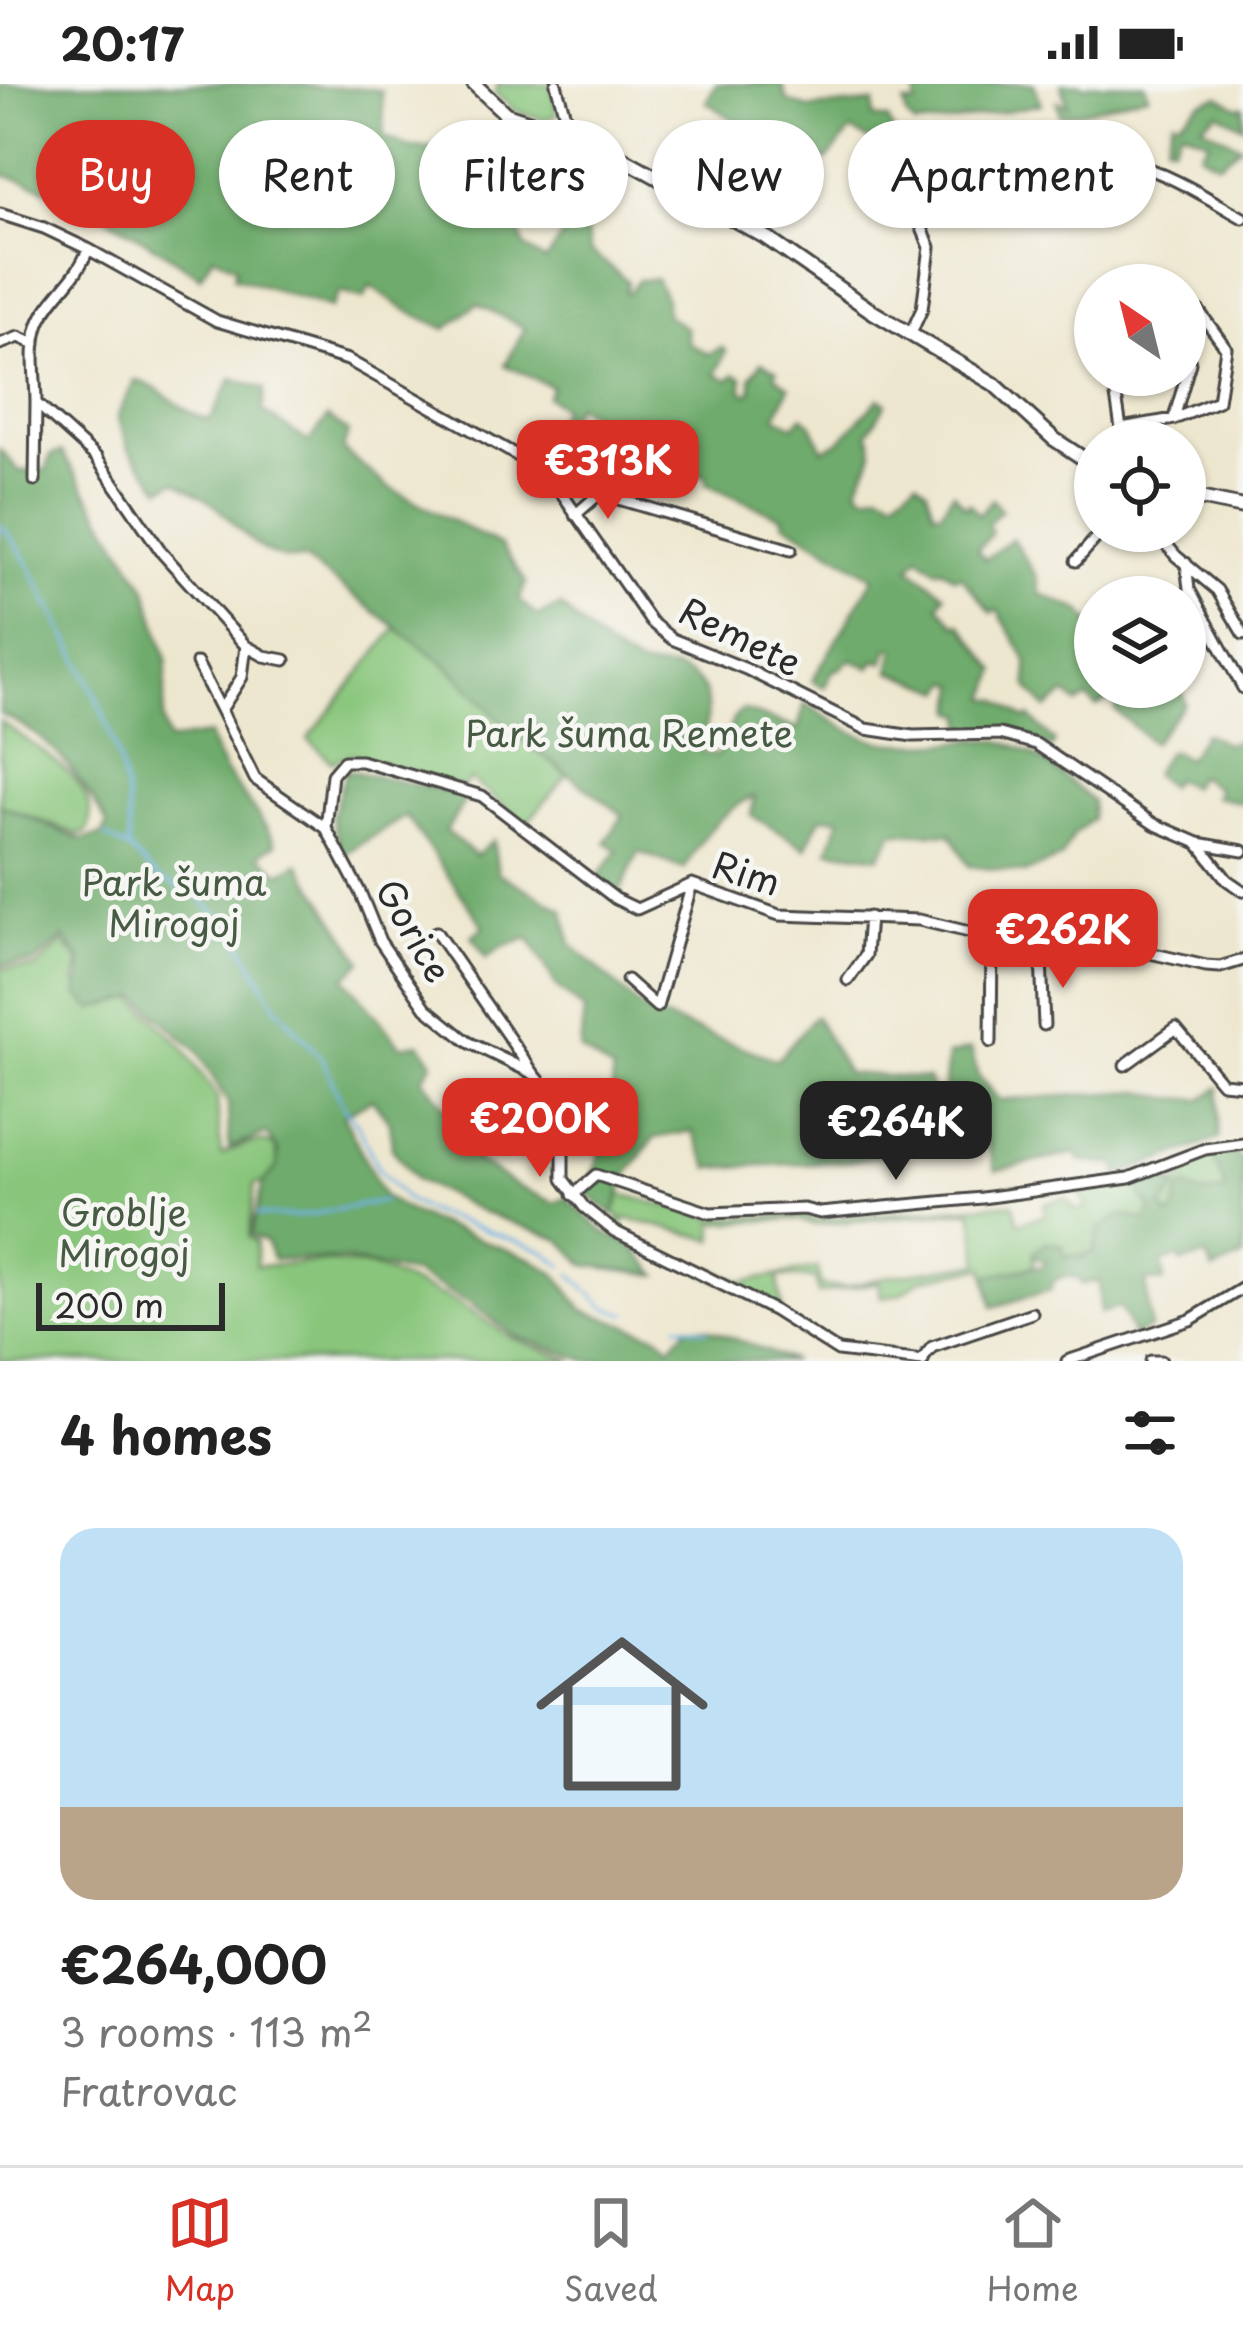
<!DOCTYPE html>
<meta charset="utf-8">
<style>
body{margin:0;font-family:"Playpen Sans",sans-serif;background:#f6f6f6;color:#222;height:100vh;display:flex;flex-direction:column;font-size:45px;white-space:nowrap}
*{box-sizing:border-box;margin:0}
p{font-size:39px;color:#767676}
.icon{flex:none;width:66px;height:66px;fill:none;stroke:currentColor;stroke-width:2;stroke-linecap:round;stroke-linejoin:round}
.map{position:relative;height:1277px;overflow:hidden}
.details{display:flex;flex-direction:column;background:#fff;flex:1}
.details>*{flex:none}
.top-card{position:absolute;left:36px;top:36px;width:1173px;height:108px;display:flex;gap:24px}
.needle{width:78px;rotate:325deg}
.buttons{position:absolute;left:1074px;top:180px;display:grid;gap:24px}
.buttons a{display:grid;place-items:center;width:132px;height:132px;border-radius:50%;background:#fff;box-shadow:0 3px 9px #0004;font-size:60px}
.scale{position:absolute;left:36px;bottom:30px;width:189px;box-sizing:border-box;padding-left:12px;border:6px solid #2b2b2b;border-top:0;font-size:33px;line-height:42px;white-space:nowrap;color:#2b2b2b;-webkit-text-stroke:9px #f6f6f2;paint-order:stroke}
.price{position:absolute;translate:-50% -102px;padding:0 27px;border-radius:24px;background:#d93025;color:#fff;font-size:39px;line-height:78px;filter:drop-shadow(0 3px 6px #0008)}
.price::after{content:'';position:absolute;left:50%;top:72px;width:36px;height:27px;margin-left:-18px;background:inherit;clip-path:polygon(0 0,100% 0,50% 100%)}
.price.current{background:#222;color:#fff}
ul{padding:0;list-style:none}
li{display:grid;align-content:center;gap:24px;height:636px;padding:0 60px}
li span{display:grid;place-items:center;height:372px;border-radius:36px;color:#555}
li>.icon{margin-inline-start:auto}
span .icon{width:216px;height:216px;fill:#fffc;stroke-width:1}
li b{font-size:51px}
h2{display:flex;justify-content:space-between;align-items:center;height:144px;padding:0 60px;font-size:51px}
.chip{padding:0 42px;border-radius:54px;background:#fff;box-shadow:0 3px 9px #0004;font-size:42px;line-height:108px}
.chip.current{background:#d93025;color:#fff}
.status{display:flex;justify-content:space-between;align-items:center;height:84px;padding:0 60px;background:#fff;direction:ltr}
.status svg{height:33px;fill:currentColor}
.tab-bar{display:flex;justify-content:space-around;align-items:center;height:168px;border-top:3px solid #e0e0e0;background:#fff;font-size:33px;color:#767676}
.tab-bar a{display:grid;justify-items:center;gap:6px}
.tab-bar .current{color:#d93025}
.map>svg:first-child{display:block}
.green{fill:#89c67c;stroke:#5a7854;stroke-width:3}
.forest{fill:#6eab6c;stroke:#4c6b4c;stroke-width:3}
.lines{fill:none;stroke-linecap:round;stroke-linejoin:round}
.stream{stroke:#71b3e6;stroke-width:3}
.minor-casing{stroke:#484744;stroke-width:15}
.major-casing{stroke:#484744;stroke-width:18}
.minor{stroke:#fff;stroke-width:9}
.major{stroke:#fff;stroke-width:12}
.labels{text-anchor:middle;stroke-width:9;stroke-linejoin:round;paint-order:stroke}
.street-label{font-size:36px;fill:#2b2b2b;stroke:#f6f6f2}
.park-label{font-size:36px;fill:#475a43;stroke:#f6f6f2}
</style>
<div class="status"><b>20:17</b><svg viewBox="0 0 49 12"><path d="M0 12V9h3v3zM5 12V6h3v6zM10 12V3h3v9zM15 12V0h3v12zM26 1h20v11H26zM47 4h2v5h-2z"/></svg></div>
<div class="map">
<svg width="1243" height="1277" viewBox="0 0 1243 1277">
<rect width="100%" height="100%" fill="#f6f6f2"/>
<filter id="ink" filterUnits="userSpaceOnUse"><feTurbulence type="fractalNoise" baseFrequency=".00833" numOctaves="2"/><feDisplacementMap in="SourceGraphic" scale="24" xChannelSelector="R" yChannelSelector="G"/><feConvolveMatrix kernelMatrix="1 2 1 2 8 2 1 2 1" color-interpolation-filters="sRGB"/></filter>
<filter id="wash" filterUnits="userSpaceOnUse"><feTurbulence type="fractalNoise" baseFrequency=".004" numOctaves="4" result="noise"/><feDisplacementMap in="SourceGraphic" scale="48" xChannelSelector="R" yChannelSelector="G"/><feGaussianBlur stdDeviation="2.7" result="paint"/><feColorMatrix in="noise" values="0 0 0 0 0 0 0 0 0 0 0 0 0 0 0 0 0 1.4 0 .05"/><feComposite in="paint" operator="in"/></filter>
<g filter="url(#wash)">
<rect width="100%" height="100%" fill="#eee7cf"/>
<path class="green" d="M498 0H551L557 30 545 36 514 26 495 9Z
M396 544 448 582 513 648 567 691 526 740 470 695 462 704 352 670 332 678 308 655Z
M0 637C32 662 107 700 87 748L79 751 0 721Z
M63 858 80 878 75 898 97 923 132 912 182 962 217 1013 221 1071C241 1064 256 1051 275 1063L279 1083 265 1099 255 1100 249 1153 256 1158V1182L327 1178 372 1183 454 1217 512 1254 573 1277H0V885L37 884Z
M1212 1070 1227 1107 1200 1111 1168 1133 1162 1123 1176 1105 1174 1099 1185 1094 1182 1080Z
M1138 1094 1152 1122 1147 1137 1142 1139 1131 1132 1094 1168 1064 1175 1062 1161 1047 1158 1034 1168V1182L986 1192 984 1183 921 1195 901 1210 881 1213 879 1198 818 1210 815 1194 778 1193 782 1226 704 1189V1182L742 1198 818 1184 821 1202 845 1203 888 1192 980 1179 972 1126 813 1141 798 1135 714 1139V1156L626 1134 621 1147 616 1144 621 1133 614 1130 621 1110 712 1134 809 1131 810 1136 1013 1119 1018 1139 1046 1131 1044 1120 1065 1114 1076 1126 1087 1125 1078 1105Z"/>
<path class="forest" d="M0 0H298C326 7 353 0 382 7L384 52 409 63 464 65 465 113 509 117 525 163 545 177 582 122 590 167 628 197 625 209H629L638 196 656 195 666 215V231L686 244 688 259 709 270 722 263 726 267 716 290 729 296 735 290 742 293V306L747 310 752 306 751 293 762 278 777 286 775 292 790 303 776 332 793 342 802 332 811 339 823 365 839 358 879 314 886 319 868 349C881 372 863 383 858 404L866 411 880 407 895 414 917 396 927 405 934 427H941L953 408 966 423 969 419 979 431 992 415 1001 426 988 440 992 449 977 466 985 476 1012 454 1037 493 1040 510 1080 526 1095 543V603H1180L1185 619 1152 659 1116 627 1117 621 1110 615 1096 623 1087 614 1077 620 1066 610 1046 625 1028 603 1027 576 997 526 992 529 960 491 955 494 942 484 937 486 919 472 910 483 945 510 939 521 956 541 960 539 997 587 988 614 999 616 1026 635 1030 633 1055 658 1051 664 1020 648 965 645 964 630 955 627 958 600 950 598 945 607 890 587 895 565 889 564 884 579 876 576 870 584 851 575 839 586 834 585 825 603 812 597 874 493 783 438 784 434 706 400 707 393 692 387 687 395 678 391V385L642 365 624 391 612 383 632 349 608 331 603 338 576 321 562 340 555 335 562 324 547 312 552 303 505 281 525 244 477 220 446 245 404 225 370 202 364 215 339 208 331 224 234 193 236 183 213 171 201 193C139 151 73 109 0 90Z
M716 0H782L787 17 809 24 874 19 873 34 888 36 893 47 909 60 903 77 880 57 877 60 851 47 827 76H817L756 50 706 18Z
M916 0H1034L1041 20 948 39 915 42 907 33 904 20H916Z
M1061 0H1082L1085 3 1091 0H1145L1148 11C1119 16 1087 29 1060 31L1057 17 1068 21Z
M1219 12 1238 23 1243 22V42L1218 28 1202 41 1241 62 1219 79 1200 69 1209 56 1181 45 1173 61 1166 59 1173 35 1180 36 1201 18Z
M232 294 265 305 262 327 309 358 328 333 348 348 343 366 388 403 501 462 526 499 519 516 537 532 561 522C583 544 606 566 634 580 645 586 659 583 671 585 720 594 707 633 701 667L717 672 734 634 743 626 798 645 805 619C862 657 874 662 943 659 960 658 982 653 999 657 1036 665 1064 693 1092 717V735L1074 750 1061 774 1024 789 969 782 951 750 894 748 879 773 829 766 840 734 821 733 806 764 751 731 755 712C721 726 702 753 684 785L639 768 618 812 597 793 618 767 606 758 623 731 513 649 448 582 304 475C262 479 245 449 217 423 205 413 189 406 176 397L161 404 129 365 117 333 135 296C168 305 176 327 210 336Z
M0 365 19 387 46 386 51 371 62 368 147 505 167 576 163 637 168 657 209 651C221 695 255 719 276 760L259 771 280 789 299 779 362 877 345 894 401 962 420 959 433 978 423 994 449 1029 446 1041 460 1048 499 1010 508 1025 476 1076 518 1103 555 1119 566 1114 605 1149 634 1163 658 1191 585 1181 561 1156 484 1129 416 1095 392 1064 390 1039 372 1015 343 1031 384 1113 420 1133 532 1175 556 1190 583 1226 659 1252 670 1263 687 1243 706 1244 793 1277H588L515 1252 468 1218 413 1190 344 1176 272 1175 266 1158 251 1151 263 1098 277 1083 278 1067 266 1050 229 1064 228 1019 198 968 138 913 92 925 78 910 82 877 64 853 35 879 0 881V721L81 756 103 751 107 739C78 691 53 653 0 630Z
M1204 649 1227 660 1243 653V719L1215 713 1218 705 1198 692 1190 703 1174 695 1168 703 1153 690 1166 669 1173 667 1187 675Z
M346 686 468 712 446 747 476 772 493 756 498 789 564 826 571 860 644 927 777 976 815 932 847 989 928 995 933 1012 944 1009 948 971 971 965 978 991 999 1016 1142 1007 1168 1014 1202 1015 1219 1004V1055L1119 1091 1117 1081 1080 1077 1076 1069 995 1087 985 1053 849 1077 710 1084 692 1047 654 1054 629 1088 613 1130 587 1110 611 1035 613 988 580 966 584 926 556 902 529 854 500 864 486 874 472 852 484 843 406 732 343 771 332 734Z
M1232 1067 1243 1077V1173L1213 1187 1207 1172 1181 1179 1179 1173 1162 1178 1164 1198 1146 1197 1150 1244 1133 1252 1120 1223 1100 1230 1099 1197 1081 1200 1079 1194 1064 1192 1052 1198 1051 1206 993 1223 986 1192 1045 1181 1046 1177 1035 1173 1034 1168 1047 1158 1063 1162 1065 1175 1073 1171 1081 1174 1094 1168 1099 1145 1122 1131 1146 1137 1152 1123 1143 1116 1138 1094 1151 1089 1154 1098 1168 1095 1176 1105 1162 1123 1168 1133 1174 1130 1180 1105 1188 1103 1200 1111 1227 1107 1212 1070Z"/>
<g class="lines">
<path class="stream" d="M0 441C23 465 34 491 49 520 87 590 137 683 128 765L160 795 199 813 232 844 276 922 323 976 344 1024 357 1039 378 1084 406 1115 426 1126 542 1166 563 1182
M105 752 128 765
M257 1131 297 1133 384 1117
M571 1190 605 1223 627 1230
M677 1241 707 1246"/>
</g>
</g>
<g filter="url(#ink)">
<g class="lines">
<g class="minor-casing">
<path id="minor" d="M556 0 570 49
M0 130 44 144 88 165 217 237 348 276 525 376 554 398 651 538 672 555 746 585 866 645 913 652 1000 650 1036 660 1154 740 1198 759 1243 767
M88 165C78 195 49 214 39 240 30 264 36 295 36 319L96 373 163 470 246 562 242 593 221 626 255 695 326 744 360 808 380 857 426 924 468 958 534 990 553 1013 563 1032V1095L584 1123 614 1147 773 1226 838 1267 923 1277
M910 251 922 225 930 163 910 116 919 105C974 90 1078 66 1133 80 1171 90 1209 115 1243 134
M0 260 19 253 35 260
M1121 291 1116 312 1123 357
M1174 334 1190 279 1185 259
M1121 344 1174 335 1218 317 1226 264 1199 227
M35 397 36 319
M575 431 598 411 608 412 791 466
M1155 447 1176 472 1217 506 1243 550
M1076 477 1102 447
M1186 479 1189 505 1243 604
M246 562 264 572 285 576
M197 579 221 626
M326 744 332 691 344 677H361L482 712 616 815 637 825 692 800 779 831 919 836 969 848 1041 874 1124 863 1206 882 1220 883 1243 876
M1198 759 1227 796 1243 807
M436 848 534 990
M1041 874 1044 941
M627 896 657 923 692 800
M848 896 866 871 869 833
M991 958 992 858
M1125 981 1176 944 1222 999 1243 1001
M573 1111 596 1091 710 1129 804 1125 820 1129 982 1114 1129 1094 1205 1065 1243 1060
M922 1276 932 1263 1032 1229
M1067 1277 1190 1236 1243 1204
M1151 1277H1161"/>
</g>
<g class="major-casing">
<path id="major" d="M474 0 506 30 597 60 765 153 873 228 994 300 1054 355 1095 382
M1185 411 1243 423"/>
</g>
<use href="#minor" class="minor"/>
<use href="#major" class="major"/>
</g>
</g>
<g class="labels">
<g class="street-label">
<text transform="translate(740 553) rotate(26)" y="13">Remete</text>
<text transform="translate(746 790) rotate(17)" y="13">Rim</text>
<text transform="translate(413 847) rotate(60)" y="13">Gorice</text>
</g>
<g class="park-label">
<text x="629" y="663">Park šuma Remete</text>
<text x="174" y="812">Park šuma<tspan x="174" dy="41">Mirogoj</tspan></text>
<text x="124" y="1142">Groblje<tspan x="124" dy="41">Mirogoj</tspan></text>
</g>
</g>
</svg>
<div class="buttons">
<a><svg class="needle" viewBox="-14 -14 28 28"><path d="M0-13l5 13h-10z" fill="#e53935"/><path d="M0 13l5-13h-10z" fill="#767676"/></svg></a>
<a><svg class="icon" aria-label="locate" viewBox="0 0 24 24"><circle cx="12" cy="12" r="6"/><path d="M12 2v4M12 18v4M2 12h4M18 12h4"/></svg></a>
<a><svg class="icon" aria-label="layers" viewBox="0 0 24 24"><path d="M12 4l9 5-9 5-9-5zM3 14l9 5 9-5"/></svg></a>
</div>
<div class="scale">200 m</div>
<b class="price" style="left:608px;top:438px">€313K</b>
<b class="price" style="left:1063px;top:907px">€262K</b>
<b class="price" style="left:540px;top:1096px">€200K</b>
<b class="price current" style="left:896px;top:1099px">€264K</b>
<div class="top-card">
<a class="chip current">Buy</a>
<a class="chip">Rent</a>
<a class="chip">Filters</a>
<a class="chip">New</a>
<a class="chip">Apartment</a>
</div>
</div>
<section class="details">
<h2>4 homes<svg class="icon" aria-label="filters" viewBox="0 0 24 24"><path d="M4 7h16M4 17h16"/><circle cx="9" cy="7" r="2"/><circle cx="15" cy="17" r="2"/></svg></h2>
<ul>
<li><span style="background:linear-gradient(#bfe0f5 75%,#b9a48a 0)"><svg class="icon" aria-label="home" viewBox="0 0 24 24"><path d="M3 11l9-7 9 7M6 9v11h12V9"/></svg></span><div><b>€264,000</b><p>3 rooms · 113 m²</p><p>Fratrovac</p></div></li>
</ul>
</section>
<nav class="tab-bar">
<a class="current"><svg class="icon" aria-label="map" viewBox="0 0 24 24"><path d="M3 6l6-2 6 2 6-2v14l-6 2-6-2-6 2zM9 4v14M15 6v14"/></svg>Map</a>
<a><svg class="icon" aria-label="saved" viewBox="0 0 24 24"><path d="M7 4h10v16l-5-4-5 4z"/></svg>Saved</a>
<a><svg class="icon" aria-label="home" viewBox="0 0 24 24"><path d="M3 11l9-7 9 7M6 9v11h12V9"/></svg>Home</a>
</nav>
